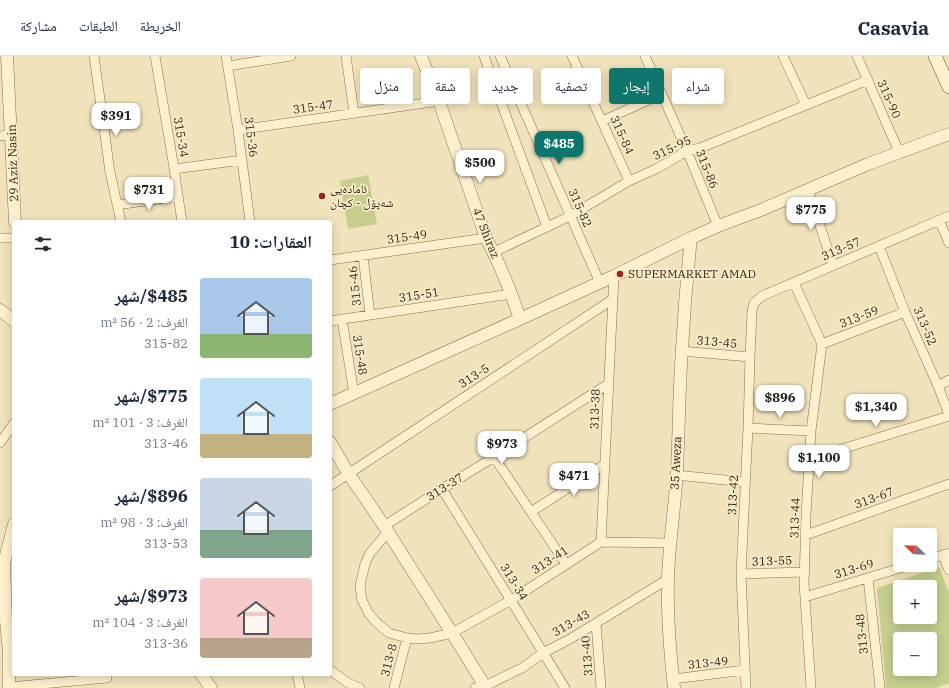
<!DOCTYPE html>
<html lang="ar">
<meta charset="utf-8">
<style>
body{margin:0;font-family:"IBM Plex Serif","Noto Naskh Arabic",serif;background:#f2f2f3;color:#1f2937;direction:rtl;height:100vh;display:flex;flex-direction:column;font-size:15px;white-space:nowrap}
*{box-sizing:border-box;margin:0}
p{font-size:13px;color:#747a83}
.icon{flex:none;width:22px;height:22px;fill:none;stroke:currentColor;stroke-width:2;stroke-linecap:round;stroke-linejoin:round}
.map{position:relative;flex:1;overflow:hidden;direction:ltr}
.sheet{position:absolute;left:12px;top:164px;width:320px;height:456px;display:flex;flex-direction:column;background:#fff;border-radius:4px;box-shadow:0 2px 10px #0003;direction:rtl}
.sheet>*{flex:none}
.banner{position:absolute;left:344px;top:12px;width:380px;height:36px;direction:rtl;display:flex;gap:8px}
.needle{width:26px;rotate:293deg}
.buttons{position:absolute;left:893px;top:472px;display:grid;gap:8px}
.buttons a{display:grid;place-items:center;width:44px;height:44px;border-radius:4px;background:#fff;box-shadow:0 2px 10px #0003;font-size:20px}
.price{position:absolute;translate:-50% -34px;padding:0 9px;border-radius:8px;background:#fff;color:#222;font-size:13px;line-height:26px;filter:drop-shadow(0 1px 2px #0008)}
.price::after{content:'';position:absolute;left:50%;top:24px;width:12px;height:9px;margin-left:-6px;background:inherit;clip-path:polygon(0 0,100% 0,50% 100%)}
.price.active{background:#0f766e;color:#fff}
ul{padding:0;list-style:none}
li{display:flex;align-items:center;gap:12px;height:100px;padding:0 20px}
li span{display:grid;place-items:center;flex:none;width:112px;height:80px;border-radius:4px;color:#555}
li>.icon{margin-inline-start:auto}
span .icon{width:48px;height:48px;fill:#fffc;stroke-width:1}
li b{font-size:17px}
h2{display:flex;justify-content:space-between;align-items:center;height:48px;padding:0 20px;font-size:17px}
.chip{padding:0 14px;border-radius:4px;background:#fff;box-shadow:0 2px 10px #0003;font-size:14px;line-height:36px}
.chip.active{background:#0f766e;color:#fff}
header{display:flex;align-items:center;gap:24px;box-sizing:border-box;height:56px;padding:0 20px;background:#fff;border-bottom:1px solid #e0e1e3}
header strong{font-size:19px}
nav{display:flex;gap:22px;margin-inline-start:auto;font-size:14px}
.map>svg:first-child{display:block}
.green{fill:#c5ce8d;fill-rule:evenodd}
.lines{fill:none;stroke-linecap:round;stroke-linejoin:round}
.minor-casing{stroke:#887153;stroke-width:10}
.tertiary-casing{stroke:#887153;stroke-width:13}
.secondary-casing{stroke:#695237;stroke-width:14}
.minor{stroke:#fbefcd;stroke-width:9}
.tertiary{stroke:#fbefcd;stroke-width:12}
.secondary{stroke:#fbefcd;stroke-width:13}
.poi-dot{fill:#9b221f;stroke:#f7ecc9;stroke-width:1.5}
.labels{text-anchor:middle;stroke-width:3.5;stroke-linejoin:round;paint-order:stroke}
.street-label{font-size:12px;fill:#362819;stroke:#f7ecc9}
.poi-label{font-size:12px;fill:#362819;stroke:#f7ecc9;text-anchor:start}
</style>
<header>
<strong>Casavia</strong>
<nav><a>الخريطة</a><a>الطبقات</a><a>مشاركة</a></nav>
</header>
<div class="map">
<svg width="949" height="632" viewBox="0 0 949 632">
<rect width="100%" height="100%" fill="#f0e2ba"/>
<path class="green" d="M368 119 377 168 348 173 340 125Z
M939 511 949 536V627L936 632H886L877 532ZM900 531H930V561H900ZM900 583H930V613H900Z"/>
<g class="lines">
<g class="minor-casing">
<path id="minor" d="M94 0 110 116 121 166
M155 0 173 106 182 166
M226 0 238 74 250 166
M346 0 354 57
M484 0 547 171
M500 0 600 227
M572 0 629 125
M645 0 687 95 718 170
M783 0 806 49
M857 0 899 96
M228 10 291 0
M602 65 662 38
M238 74 439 45
M0 80 12 78
M174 113 242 104
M808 134 833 209
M117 149 178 140
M939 164 949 187
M0 182H14
M879 190 905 256 938 330 949 359
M494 196 570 160 629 125 656 113 687 95 700 92 868 24
M363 200 370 259
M330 204 486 182
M794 227 822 288 811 375 806 459 804 527 811 632
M342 263 354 338
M330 265 511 238
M822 288 905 256
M681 295 750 301
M938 330 949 324
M748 372 811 375
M0 387 14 367
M494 401 566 508
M809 403 949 360
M676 419 745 426
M330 430 613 243
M442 433 565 632
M531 456 605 408
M384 470 442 433 494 401 608 328
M388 476 370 497 365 508 360 530 362 544 369 558 377 567 389 577 407 582 416 583 430 582 452 577 511 544 601 486 670 487
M806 479 949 428
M601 486 614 220
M943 499 949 514
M930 503 949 497
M741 518 805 516
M868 522 880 632
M805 541 910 509
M596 567 601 632
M330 614 348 627 360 632
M297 618 300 632
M673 623 745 614
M9 631 107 622
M394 632 407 582
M475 632 485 630 522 612 543 597 570 583 668 523
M746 632 741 518 748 372 750 301 752 255 754 247 762 240 949 160"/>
</g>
<g class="tertiary-casing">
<path id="tertiary" d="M7 0 15 166
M421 0 439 45 486 182C500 208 511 236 520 263
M0 254 14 265
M330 348 520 263 614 220 691 182 718 170 761 154 868 108 949 78
M330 386 348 417 368 446 388 476 452 577 486 632
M201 618 211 632
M9 632V596L6 565 4 507 14 468
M674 632C670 596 667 559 668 523 669 487 675 451 677 414 679 374 679 334 682 293 684 256 687 219 691 182"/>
</g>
<g class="secondary-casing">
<path id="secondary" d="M935 0 949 31"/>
</g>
<use href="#minor" class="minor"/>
<use href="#tertiary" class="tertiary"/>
<use href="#secondary" class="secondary"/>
</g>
<g class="poi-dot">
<circle cx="322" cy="140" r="4"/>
<circle cx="620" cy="218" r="4"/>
</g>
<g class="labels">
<g class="street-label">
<text transform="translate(889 43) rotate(66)" y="4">315-90</text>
<text transform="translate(313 51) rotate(-8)" y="4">315-47</text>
<text transform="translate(622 79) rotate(66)" y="4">315-84</text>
<text transform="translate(181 81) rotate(80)" y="4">315-34</text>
<text transform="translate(251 81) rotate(83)" y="4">315-36</text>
<text transform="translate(672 92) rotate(-25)" y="4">315-95</text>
<text transform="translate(13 107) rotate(-92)" y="4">29 Aziz Nasin</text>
<text transform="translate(707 113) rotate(68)" y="4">315-86</text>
<text transform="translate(580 152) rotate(66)" y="4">315-82</text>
<text transform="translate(486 177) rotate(68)" y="4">47 Shiraz</text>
<text transform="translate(407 181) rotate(-8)" y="4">315-49</text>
<text transform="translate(841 193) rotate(-23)" y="4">313-57</text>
<text transform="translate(355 230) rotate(-96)" y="4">315-46</text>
<text transform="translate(419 239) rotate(-9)" y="4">315-51</text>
<text transform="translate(859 261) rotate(-21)" y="4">313-59</text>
<text transform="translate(925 270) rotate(67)" y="4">313-52</text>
<text transform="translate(717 286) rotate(5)" y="4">313-45</text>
<text transform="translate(360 299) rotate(81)" y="4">315-48</text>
<text transform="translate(474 320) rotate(-33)" y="4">313-5</text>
<text transform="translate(595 353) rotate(-88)" y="4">313-38</text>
<text transform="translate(676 407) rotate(-87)" y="4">35 Aweza</text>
<text transform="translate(445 431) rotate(-32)" y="4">313-37</text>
<text transform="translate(733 439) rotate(-87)" y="4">313-42</text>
<text transform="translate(874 442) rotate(-20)" y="4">313-67</text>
<text transform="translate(795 462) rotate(-88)" y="4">313-44</text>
<text transform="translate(550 504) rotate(-33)" y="4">313-41</text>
<text transform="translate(772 505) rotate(-2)" y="4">313-55</text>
<text transform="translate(854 513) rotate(-17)" y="4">313-69</text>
<text transform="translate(514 526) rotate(58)" y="4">313-34</text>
<text transform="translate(571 567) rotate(-30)" y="4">313-43</text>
<text transform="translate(862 578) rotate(-96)" y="4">313-48</text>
<text transform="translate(587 600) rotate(-94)" y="4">313-40</text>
<text transform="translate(389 604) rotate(-76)" y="4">313-8</text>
<text transform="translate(708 607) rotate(-6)" y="4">313-49</text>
</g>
<g class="poi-label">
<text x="330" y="137">ئامادەیی<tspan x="330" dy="14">شەپۆل - کچان</tspan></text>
<text x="628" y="222">SUPERMARKET AMAD</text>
</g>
</g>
</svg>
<div class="buttons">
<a><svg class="needle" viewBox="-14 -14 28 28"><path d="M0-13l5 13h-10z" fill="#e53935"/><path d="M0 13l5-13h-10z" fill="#747a83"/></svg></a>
<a>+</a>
<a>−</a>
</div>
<b class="price" style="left:116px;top:81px">$391</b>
<b class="price active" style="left:559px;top:109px">$485</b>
<b class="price" style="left:480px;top:128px">$500</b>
<b class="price" style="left:149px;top:155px">$731</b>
<b class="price" style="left:811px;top:175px">$775</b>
<b class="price" style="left:780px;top:363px">$896</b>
<b class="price" style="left:876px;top:372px">$1,340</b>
<b class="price" style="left:502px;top:409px">$973</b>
<b class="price" style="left:819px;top:423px">$1,100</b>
<b class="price" style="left:574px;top:441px">$471</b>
<div class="banner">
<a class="chip">شراء</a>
<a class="chip active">إيجار</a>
<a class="chip">تصفية</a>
<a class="chip">جديد</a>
<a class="chip">شقة</a>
<a class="chip">منزل</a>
</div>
<section class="sheet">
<h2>العقارات: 10<svg class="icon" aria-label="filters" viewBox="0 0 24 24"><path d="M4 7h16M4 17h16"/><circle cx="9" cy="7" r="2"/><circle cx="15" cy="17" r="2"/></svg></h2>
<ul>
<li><span style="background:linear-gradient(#a9c7e8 70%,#8fb573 0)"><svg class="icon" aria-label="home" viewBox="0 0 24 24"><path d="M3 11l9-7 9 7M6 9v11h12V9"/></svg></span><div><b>$485/شهر</b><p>الغرف: 2 · 56 m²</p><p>315-82</p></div></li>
<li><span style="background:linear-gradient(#bfe0f5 70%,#c2b280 0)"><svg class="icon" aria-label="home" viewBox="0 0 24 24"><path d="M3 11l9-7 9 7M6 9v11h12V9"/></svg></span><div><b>$775/شهر</b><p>الغرف: 3 · 101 m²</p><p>313-46</p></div></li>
<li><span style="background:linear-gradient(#c9d6e8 65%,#7fa58c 0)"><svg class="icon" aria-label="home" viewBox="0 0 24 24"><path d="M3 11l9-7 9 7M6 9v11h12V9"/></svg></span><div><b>$896/شهر</b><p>الغرف: 3 · 98 m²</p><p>313-53</p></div></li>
<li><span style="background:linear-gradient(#f6c9c9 75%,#b9a48a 0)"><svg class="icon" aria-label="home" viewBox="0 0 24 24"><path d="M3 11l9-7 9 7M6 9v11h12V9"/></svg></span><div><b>$973/شهر</b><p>الغرف: 3 · 104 m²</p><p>313-36</p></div></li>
</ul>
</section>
</div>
